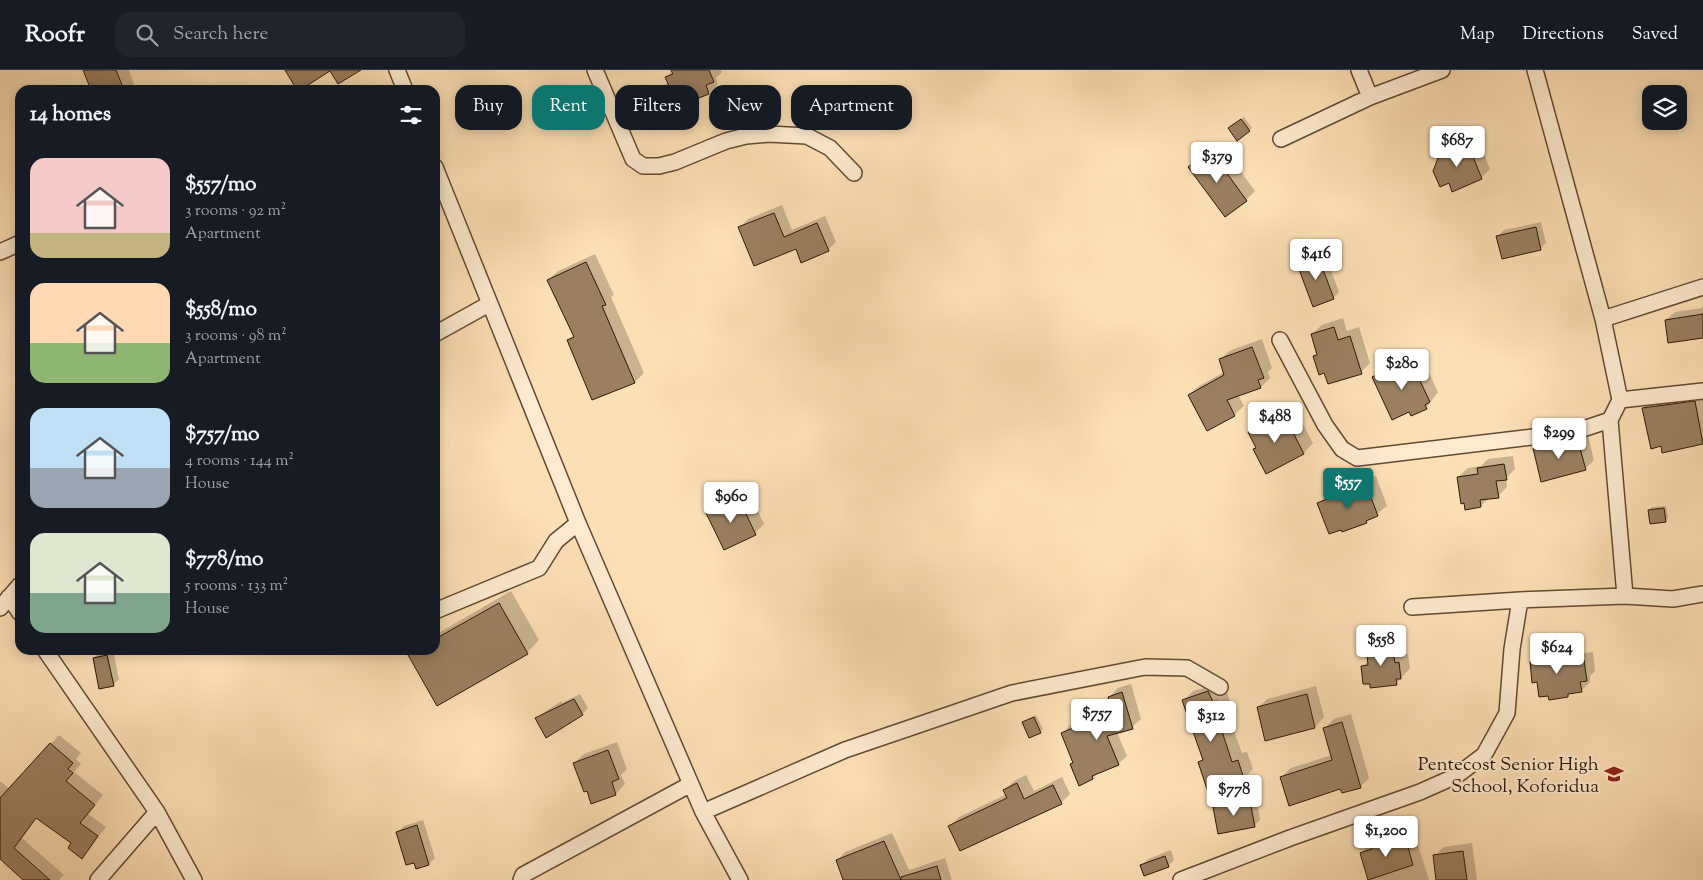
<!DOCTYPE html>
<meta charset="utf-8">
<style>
body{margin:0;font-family:"Sorts Mill Goudy",serif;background:#20242c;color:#f1f3f6;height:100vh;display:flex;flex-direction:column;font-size:19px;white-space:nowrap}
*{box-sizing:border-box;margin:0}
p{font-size:16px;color:#9ea1a6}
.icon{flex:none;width:28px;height:28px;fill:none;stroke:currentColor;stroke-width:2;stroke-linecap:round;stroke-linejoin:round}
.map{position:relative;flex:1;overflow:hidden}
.sheet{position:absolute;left:15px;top:15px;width:425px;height:570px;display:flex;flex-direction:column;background:#171b24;border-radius:15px;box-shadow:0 2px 12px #0003}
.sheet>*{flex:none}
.hud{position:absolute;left:455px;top:15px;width:475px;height:45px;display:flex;gap:10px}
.buttons{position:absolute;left:1642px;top:15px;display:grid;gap:10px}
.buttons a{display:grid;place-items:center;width:45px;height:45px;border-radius:10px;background:#171b24;box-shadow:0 2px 12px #0003;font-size:25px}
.price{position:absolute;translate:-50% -42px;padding:0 11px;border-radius:5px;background:#fff;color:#222;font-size:16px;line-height:32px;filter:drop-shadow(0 1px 2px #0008)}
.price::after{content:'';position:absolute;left:50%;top:30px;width:15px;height:11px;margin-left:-8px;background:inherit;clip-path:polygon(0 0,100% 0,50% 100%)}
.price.current{background:#0f766e;color:#fff}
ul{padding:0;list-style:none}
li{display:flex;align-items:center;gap:15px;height:125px;padding:0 15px}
li span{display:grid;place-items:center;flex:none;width:140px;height:100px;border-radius:15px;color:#555}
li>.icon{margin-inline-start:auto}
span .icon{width:60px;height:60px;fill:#fffc;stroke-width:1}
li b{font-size:21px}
h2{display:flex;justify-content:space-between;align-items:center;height:60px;padding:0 15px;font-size:21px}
.chip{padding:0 18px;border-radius:15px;background:#171b24;box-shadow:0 2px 12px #0003;font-size:18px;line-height:45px}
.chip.current{background:#0f766e;color:#fff}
header{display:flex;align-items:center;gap:30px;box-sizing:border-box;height:70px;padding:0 25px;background:#171b24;border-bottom:1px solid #363941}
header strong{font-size:24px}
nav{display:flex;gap:28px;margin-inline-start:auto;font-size:18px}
.search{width:350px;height:45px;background:#20242c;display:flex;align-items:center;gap:12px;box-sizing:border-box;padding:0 18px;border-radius:15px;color:#9ea1a6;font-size:19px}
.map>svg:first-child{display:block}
.shadow{fill:#0003;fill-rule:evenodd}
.building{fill:#9a7f61;stroke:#2f1705}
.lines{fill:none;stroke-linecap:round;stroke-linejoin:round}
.street-casing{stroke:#624931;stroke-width:18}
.street{stroke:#feeacf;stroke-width:15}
.labels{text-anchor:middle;stroke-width:4;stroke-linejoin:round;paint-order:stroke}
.poi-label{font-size:19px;fill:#2f1705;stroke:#feeacf;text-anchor:end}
</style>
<header>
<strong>Roofr</strong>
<div class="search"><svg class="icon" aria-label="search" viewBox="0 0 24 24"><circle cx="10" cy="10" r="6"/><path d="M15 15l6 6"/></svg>Search here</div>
<nav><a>Map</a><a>Directions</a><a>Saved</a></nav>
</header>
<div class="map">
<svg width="1703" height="810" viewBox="0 0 1703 810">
<rect width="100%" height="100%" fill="#fddfb5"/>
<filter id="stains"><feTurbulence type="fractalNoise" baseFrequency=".004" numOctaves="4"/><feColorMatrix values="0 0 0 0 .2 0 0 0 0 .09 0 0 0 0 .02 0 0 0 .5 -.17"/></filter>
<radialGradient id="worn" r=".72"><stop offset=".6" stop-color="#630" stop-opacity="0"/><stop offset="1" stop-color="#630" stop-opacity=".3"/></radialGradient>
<path class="shadow" d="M85 0H129L135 18 92 20Z
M673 0H721L722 2 716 8 718 14 709 23 681 33 679 27 660 20 668 12 667 7Z
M1244 47 1252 58 1249 60 1232 56Z
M1476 64 1490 99 1481 108 1441 84 1451 74Z
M1219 72 1255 121 1246 130 1189 97Z
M782 135 792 160 825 146 836 172 828 180 796 178 740 157 748 149Z
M1541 152 1546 173 1540 179 1498 166 1504 160Z
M1324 181 1339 222 1333 228 1299 194 1305 188Z
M595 184 614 225 611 227 644 303 635 312 593 328 569 271 574 265 548 210 558 201Z
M1703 235V267L1666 250 1675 242 1702 238Z
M1343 248 1347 261 1359 257 1370 293 1361 302H1325L1314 286 1318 282 1312 264 1322 255Z
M1262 269 1272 298 1268 302 1270 308 1261 317 1238 325 1244 336 1234 345 1189 325 1199 316 1224 302 1220 290 1229 281Z
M20 276V293L18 279Z
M1412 284 1415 289 1421 286 1438 322 1426 338 1409 341 1373 307 1383 298Z
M1703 323V373L1663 381 1643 339 1652 329Z
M1292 334 1313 373 1304 383 1267 403 1249 362 1258 353Z
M1587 362 1594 390 1585 399 1534 379 1543 370Z
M1513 386 1515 399 1506 408 1507 417 1498 426 1489 428 1481 436 1465 432 1458 407 1468 398 1481 396 1488 389Z
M1376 406 1387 436 1366 452 1319 433 1328 424Z
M748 419 764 454 755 463 708 443 717 434Z
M1666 436 1668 448 1665 451 1649 440 1652 437Z
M511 521 539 570 527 583 409 586 415 580H435V565Z
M1401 564 1404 584H1408L1410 598 1397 613 1363 596 1369 590 1368 576 1377 567Z
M1575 572 1576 584 1593 582 1595 601 1590 606V612L1581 621 1572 622 1568 626 1538 611 1531 591 1544 576Z
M113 580 119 609 113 615 94 588 100 582Z
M1131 614 1141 649 1132 657 1117 662 1127 686 1118 694 1099 702 1093 708 1071 694 1074 692 1063 663 1071 654 1112 638 1109 627 1118 618ZM1118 639 1119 641 1071 660V657Z
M1219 614 1223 624 1227 622 1231 634 1226 639 1242 683 1247 682 1253 699 1244 708 1199 692 1204 688 1184 630 1193 621Z
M1316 616 1324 647 1315 657 1266 669 1258 638 1267 629Z
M580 624 588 638 582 644 536 648 561 631 562 633Z
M1351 644 1369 708 1360 717 1341 718 1281 707 1291 698 1332 685 1325 658 1334 649Z
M1036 645 1043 659 1040 662 1024 652Z
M59 665 81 683 76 689 81 694 74 702 103 725 88 744 106 757 82 787 73 773 37 747 22 768 64 805 59 810H25L0 787V711L10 719Z
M617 672 627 699 621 705 625 714 616 724 592 732 574 693 584 684Z
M1026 705 1034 721 1062 707 1070 724 1061 733 950 756 959 747 1007 724 1005 720 1014 711Z
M1256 725 1260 750 1254 756 1215 738 1221 732Z
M423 750 435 788 429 794 417 797 398 762 404 756Z
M1392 760 1394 769 1414 762 1429 810H1369L1361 783 1380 764Z
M892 763 909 800 945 788 952 810H845L837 791 845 782Z
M1472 773 1477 810H1438L1434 786 1444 777Z
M1171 780 1174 790 1168 796 1142 795 1148 789Z"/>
<path class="building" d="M83 0H116L124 20H91Z
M285 0H361L338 14 330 1 300 20H297Z
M671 0H709L714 12 706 15 709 24 681 35 678 29 664 34 658 20 669 16 665 7 673 4Z
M1241 49 1250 61 1237 71 1228 58Z
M1467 72 1482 109 1452 122 1449 113 1440 117 1433 101 1440 83Z
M1210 80 1247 131 1225 147 1188 97Z
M774 143 784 167 817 153 829 181 801 193 796 179 754 196 738 157Z
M1536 157 1541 180 1502 189 1496 166Z
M1318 186 1334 229 1313 237 1297 194Z
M586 192 606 235 602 236 635 313 592 330 567 270 574 267 547 210Z
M1703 244V268L1668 273 1665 250Z
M1334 257 1338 270 1350 266 1362 304 1328 314 1324 303 1319 305 1313 286 1317 285 1311 264Z
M1252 277 1264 308 1258 310 1261 318 1227 330 1235 346 1207 361 1188 325 1224 305 1219 289Z
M1403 292 1405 298 1412 294 1430 332 1425 335 1427 339 1411 346 1409 342 1392 350 1372 307Z
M1695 331 1703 374 1662 383 1661 376 1651 379 1642 338Z
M1283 343 1304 384 1266 404 1253 379 1256 378 1248 362Z
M1578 371 1586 400 1541 412 1533 378Z
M1504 394 1507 410 1496 411 1499 428 1480 430 1481 437 1465 440 1464 433 1461 434 1457 407 1478 404 1477 398Z
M1366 414 1378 446 1366 451 1367 453 1342 462 1341 460 1329 464 1317 433Z
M738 427 756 465 724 480 706 443Z
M1664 438 1666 452 1650 454 1648 440Z
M499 533 528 584 437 636 408 585 417 580H435V569Z
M1392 573 1395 593 1399 592 1401 609H1396L1397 615 1370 618V614H1363L1361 596 1368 595 1366 575Z
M1566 581 1567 592 1584 590 1587 611 1580 612 1582 622 1568 624V627L1549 630 1548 626 1539 627 1537 612 1532 613 1530 591 1534 590V585Z
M107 585 114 616 99 619 93 588Z
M1208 621 1213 632 1217 631 1222 644 1217 646 1232 692 1238 690 1244 709 1208 722 1198 692 1203 690 1182 630Z
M1122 622 1133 659 1107 666 1119 695 1092 706 1093 709 1079 716 1070 694 1073 693 1061 663 1112 642 1108 627Z
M1307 624 1315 658 1265 671 1257 637Z
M574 629 583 645 546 668 535 648Z
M1034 647 1041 663 1029 668 1022 652Z
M1342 652 1361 718 1342 723 1340 719 1289 736 1280 707 1332 690 1323 658Z
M50 673 73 693 68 699 73 703 66 711 95 735 80 753 98 766 82 789 68 778 71 773 36 748 14 778 50 810H23L0 789V728Z
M608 680 619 709 612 712 616 725 591 734 587 721 584 722 573 693Z
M1017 713 1024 729 1053 715 1062 734 960 781 948 756 1007 728 1003 720Z
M1250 731 1255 757 1218 764 1213 737Z
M417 755 429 795 416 799 414 793 406 795 396 762Z
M1383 768 1386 776 1406 770 1413 795 1368 810 1360 783 1372 779 1370 773Z
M884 771 901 810H843L836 790Z
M1463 781 1467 810H1436L1433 785Z
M1165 786 1169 797 1144 806 1140 795Z
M937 796 941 810H901V807Z"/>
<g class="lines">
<g class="street-casing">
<path id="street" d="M397 0 405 20
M595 0 633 89 643 96H659L675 92 726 71 746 66 769 64 807 66 830 78 854 103
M1359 0 1370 27
M1535 0 1603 249 1620 330 1610 350 1625 526
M1281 69 1370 27 1442 0
M435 97 578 453 703 742 740 810
M0 182 20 173
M1603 249 1703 217
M435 264 489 234
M1280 270 1325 355 1342 379 1357 388 1574 362 1610 350
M1620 330 1703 321
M9 527 20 543
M1412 537 1520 530 1625 526 1673 529 1703 524
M0 538 20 515
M435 541 539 498 556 471 578 453
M45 580 157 742 194 810
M703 742 845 680 1012 623 1145 597 1187 598 1220 617
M98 810 157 742
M521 810 523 805 691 714
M1181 810 1290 768 1420 722 1456 706 1484 685 1507 643 1512 579 1520 530"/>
</g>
<use href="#street" class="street"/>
</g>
<defs>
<g id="school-bare" transform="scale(1.5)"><path d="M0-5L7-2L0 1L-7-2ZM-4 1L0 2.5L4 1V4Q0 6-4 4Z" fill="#8f2418" stroke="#feeacf" stroke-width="2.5" paint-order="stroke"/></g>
</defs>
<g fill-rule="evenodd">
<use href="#school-bare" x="1614" y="704"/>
</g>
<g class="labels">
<g class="poi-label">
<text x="1599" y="700">Pentecost Senior High<tspan x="1599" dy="22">School, Koforidua</tspan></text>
</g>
</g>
<rect width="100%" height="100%" filter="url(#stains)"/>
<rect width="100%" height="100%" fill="url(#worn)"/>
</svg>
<div class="buttons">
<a><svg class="icon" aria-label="layers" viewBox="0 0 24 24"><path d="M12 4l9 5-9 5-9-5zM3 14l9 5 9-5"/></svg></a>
</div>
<b class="price" style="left:1457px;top:98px">$687</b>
<b class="price" style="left:1217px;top:114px">$379</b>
<b class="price" style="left:1316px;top:211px">$416</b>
<b class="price" style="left:1402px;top:321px">$280</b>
<b class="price" style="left:1275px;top:374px">$488</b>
<b class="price" style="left:1559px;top:390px">$299</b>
<b class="price current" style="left:1348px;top:440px">$557</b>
<b class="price" style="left:731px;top:454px">$960</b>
<b class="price" style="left:1381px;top:597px">$558</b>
<b class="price" style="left:1557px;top:605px">$624</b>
<b class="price" style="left:1097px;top:671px">$757</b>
<b class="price" style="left:1211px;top:673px">$312</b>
<b class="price" style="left:1234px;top:747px">$778</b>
<b class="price" style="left:1386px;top:788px">$1,200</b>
<div class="hud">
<a class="chip">Buy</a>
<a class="chip current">Rent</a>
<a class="chip">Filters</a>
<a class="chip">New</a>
<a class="chip">Apartment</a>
</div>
<section class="sheet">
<h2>14 homes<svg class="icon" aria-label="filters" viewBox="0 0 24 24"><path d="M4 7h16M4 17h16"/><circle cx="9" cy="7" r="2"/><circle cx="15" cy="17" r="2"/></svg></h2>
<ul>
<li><span style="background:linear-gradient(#f6c9c9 75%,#c2b280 0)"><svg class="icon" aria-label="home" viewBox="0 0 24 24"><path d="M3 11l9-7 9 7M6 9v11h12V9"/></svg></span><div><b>$557/mo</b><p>3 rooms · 92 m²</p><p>Apartment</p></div></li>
<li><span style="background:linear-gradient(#ffd9b3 60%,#8fb573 0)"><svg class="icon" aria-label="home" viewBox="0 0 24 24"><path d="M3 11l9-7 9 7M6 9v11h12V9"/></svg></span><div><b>$558/mo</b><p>3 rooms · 98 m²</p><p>Apartment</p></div></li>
<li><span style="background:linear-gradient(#bfe0f5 60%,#9aa5b1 0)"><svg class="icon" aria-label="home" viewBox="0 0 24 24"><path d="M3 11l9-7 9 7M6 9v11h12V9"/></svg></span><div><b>$757/mo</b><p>4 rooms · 144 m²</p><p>House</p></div></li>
<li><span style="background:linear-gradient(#dfe7d0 60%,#7fa58c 0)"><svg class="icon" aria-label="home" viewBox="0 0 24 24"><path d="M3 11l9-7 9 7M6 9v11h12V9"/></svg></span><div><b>$778/mo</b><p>5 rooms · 133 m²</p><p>House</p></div></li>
</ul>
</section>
</div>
